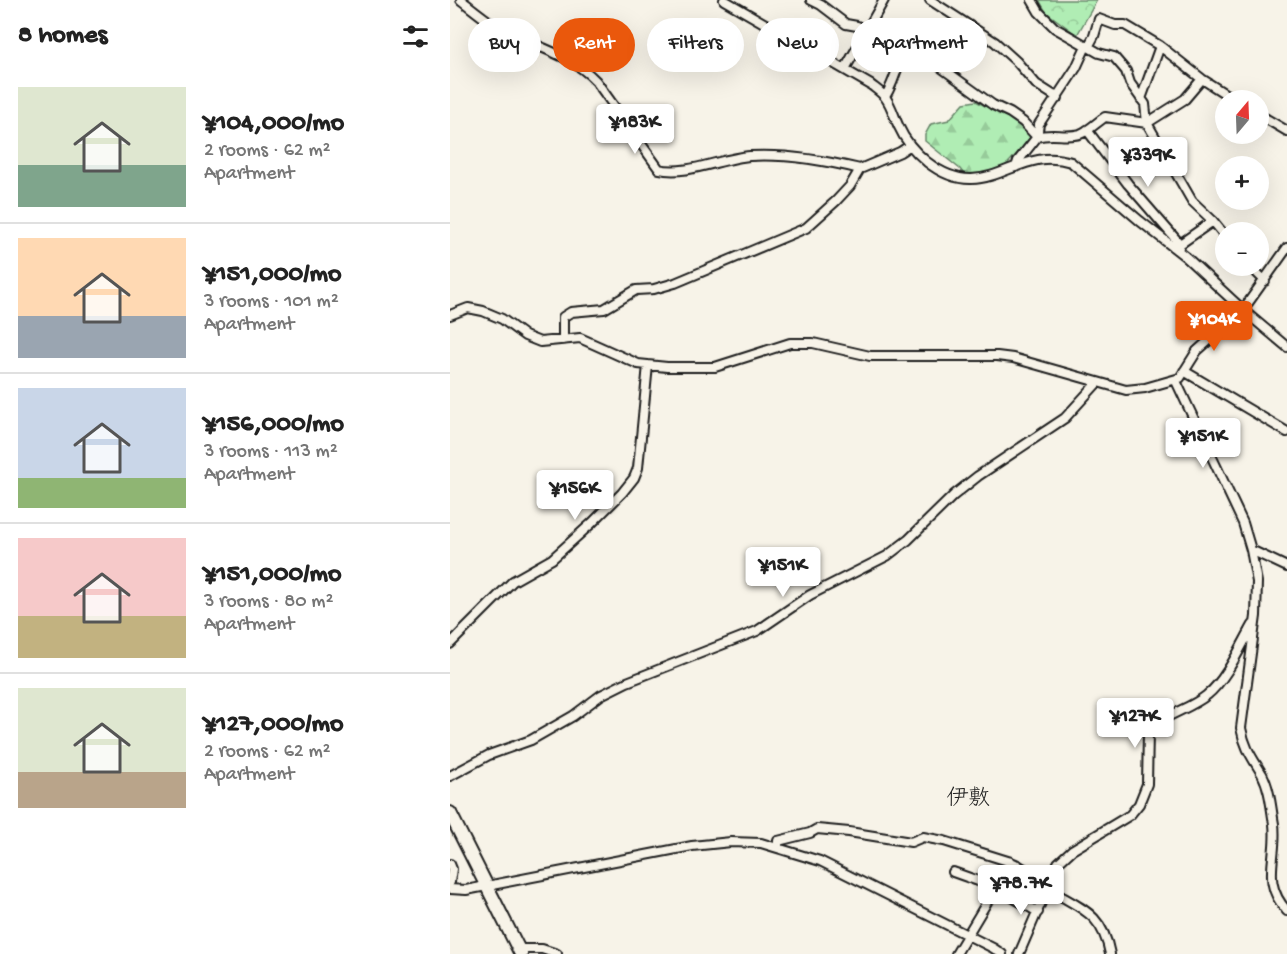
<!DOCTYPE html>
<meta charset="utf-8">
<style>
body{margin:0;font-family:"Gochi Hand","Klee One",sans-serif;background:#f2f2f2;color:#222;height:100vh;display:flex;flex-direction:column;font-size:22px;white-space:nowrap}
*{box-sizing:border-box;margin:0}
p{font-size:20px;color:#767676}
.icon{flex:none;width:33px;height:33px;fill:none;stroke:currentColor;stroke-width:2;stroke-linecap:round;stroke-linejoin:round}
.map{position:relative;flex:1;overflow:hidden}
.panel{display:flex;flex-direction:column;background:#fff;width:450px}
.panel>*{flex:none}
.hud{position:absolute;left:18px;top:18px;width:570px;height:54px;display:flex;gap:12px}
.needle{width:39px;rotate:19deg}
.tools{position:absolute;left:765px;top:90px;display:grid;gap:12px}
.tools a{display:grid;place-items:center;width:54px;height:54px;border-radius:50%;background:#fff;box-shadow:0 6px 24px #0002;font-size:30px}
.price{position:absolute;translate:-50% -51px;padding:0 14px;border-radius:6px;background:#fff;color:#222;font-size:20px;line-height:39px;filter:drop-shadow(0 2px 3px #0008)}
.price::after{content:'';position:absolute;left:50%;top:36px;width:18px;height:14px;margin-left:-9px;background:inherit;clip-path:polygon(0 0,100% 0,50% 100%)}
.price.active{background:#ea580c;color:#fff}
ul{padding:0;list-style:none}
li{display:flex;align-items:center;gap:18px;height:150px;padding:0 18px}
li+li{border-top:2px solid #e0e0e0}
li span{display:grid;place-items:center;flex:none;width:168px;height:120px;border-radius:0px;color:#555}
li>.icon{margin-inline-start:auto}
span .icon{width:72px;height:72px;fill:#fffc;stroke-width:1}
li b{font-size:26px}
h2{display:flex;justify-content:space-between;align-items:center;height:72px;padding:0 18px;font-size:26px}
.pill{padding:0 21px;border-radius:27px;background:#fff;box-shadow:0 6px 24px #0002;font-size:21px;line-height:54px}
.pill.active{background:#ea580c;color:#fff}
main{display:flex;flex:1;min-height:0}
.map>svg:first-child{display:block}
.forest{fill:url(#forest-firs);stroke:#668468;stroke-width:1.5}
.park{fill:url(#park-crowns);stroke:#668468;stroke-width:1.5}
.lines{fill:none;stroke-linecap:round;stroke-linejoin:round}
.minor-casing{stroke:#1c1c1c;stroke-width:12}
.highway-casing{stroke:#1c1c1c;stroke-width:16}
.minor{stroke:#f7f3e8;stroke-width:8}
.highway{stroke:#f7f3e8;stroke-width:12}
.labels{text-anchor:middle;stroke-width:5;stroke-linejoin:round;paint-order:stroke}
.quarter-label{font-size:22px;fill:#1c1c1c;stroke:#f7f3e8}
</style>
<main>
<section class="panel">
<h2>8 homes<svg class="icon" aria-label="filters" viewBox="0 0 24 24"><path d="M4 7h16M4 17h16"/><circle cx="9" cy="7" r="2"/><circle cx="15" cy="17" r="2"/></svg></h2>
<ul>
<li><span style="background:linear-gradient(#dfe7d0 65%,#7fa58c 0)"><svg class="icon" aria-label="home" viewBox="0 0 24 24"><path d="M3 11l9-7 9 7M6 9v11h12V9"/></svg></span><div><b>¥104,000/mo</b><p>2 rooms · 62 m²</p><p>Apartment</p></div></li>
<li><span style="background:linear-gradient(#ffd9b3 65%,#9aa5b1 0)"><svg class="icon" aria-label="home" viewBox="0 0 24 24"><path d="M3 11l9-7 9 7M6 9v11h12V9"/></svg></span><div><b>¥151,000/mo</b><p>3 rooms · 101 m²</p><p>Apartment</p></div></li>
<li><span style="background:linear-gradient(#c9d6e8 75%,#8fb573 0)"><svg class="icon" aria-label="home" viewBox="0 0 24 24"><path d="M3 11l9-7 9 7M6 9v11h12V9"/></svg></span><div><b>¥156,000/mo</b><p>3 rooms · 113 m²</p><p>Apartment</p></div></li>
<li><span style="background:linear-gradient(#f6c9c9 65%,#c2b280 0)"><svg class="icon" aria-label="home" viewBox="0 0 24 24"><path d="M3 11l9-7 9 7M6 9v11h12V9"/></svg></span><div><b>¥151,000/mo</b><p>3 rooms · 80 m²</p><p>Apartment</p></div></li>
<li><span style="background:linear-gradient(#dfe7d0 70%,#b9a48a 0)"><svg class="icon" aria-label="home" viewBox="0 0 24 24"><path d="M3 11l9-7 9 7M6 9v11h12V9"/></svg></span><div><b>¥127,000/mo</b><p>2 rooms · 62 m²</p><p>Apartment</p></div></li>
</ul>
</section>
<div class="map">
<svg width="837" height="954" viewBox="0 0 837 954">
<defs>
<pattern id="forest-firs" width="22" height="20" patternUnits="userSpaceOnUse" patternTransform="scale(1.5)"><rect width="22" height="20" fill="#b0edb4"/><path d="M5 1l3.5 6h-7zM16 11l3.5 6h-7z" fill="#97cb9a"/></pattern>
<pattern id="park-crowns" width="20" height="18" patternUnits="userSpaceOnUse" patternTransform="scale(1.5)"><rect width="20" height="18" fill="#b0edb4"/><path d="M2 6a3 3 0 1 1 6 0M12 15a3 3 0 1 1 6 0" fill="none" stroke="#97cb9a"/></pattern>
</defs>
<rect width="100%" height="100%" fill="#f7f3e8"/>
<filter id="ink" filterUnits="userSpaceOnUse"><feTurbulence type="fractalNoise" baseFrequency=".0167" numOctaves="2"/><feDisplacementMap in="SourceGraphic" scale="12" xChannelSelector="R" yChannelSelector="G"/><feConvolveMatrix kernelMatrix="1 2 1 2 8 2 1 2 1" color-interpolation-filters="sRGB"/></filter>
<g filter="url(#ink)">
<path class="forest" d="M526 101 539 108 558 115 580 133 581 136C577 142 556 167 552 168 542 172 529 174 519 176L513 173 510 169 475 141V135L481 124 499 120 514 103Z"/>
<path class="park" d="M589 0H647L627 35 596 12Z"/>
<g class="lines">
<g class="minor-casing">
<path id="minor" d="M11 0C28 13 45 28 65 36 94 49 123 57 146 81L209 169C236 176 272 158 300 156 335 154 377 161 410 169
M274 0 421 85C426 89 432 93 435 97 442 106 444 117 449 127 455 141 465 152 477 162 536 208 566 144 621 162L690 221 736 257 793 310 837 347
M361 0 371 5 396 24 407 26 433 38 464 48 543 105 560 113 573 122 587 137
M480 0 545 42 567 62 586 84 608 98
M582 0 589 12 605 28 649 53 664 57 676 71 680 83 695 104 697 123 742 201 763 221 776 237
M638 47 644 36 649 19 665 25H675L710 46 752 79 785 100
M395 69 434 0
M435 97C445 81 449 62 455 44
M691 99 710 46
M808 114 837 131
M637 130 678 184 730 244 728 250
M587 137C601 132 616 138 630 134 639 131 647 122 655 117L697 123 735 99 752 79
M566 167 568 161 587 137 589 124 626 68 636 46
M730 244 763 221
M800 266 815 281
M0 315 18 308 33 311 52 319 75 336 90 342 130 338 188 364 217 367H265L340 343H363L420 356H547L563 358 676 390 695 388 730 378 747 351 793 310 837 248
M113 340V317L121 312 154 309 186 290 204 289 225 283 356 228 386 201 400 186 410 169 450 152 459 146
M734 371 837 432
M726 381 793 523 801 550 807 582 806 616 791 728C795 749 802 757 812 774 820 789 821 807 824 824 828 859 810 881 837 911
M801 550 837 567
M0 644 63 581 102 559 142 523 172 493 184 478 188 468 198 365
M0 776 39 755 81 740 123 716 151 695 177 682 307 631 360 595 437 556 458 540 504 495 528 476 615 418 647 383
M328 847V841L360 833 367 829 399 832 461 842 473 837 494 841 561 862C576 867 585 880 599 889 631 909 652 912 660 954
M0 864 2 869 0 882
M503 872 545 887 588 912
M0 889 16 890 242 846 281 842 311 843 370 861 543 948 552 954
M68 949H92L107 954
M506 954 561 862
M569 954 608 863 622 850 680 815 689 804 697 784 698 732C713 714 739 710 757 695 776 680 791 646 803 625"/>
</g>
<g class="highway-casing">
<path id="highway" d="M0 813 71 954"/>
</g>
<use href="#minor" class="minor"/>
<use href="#highway" class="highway"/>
</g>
</g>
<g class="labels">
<g class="quarter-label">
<text x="518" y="804">伊敷</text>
</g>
</g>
</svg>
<div class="tools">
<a><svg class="needle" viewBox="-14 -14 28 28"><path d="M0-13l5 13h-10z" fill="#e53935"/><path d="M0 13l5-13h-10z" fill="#767676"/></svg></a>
<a>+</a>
<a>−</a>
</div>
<b class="price" style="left:185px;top:155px">¥183K</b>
<b class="price" style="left:698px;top:188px">¥339K</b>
<b class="price active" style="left:764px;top:352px">¥104K</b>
<b class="price" style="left:753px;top:469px">¥151K</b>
<b class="price" style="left:125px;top:521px">¥156K</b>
<b class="price" style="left:333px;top:598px">¥151K</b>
<b class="price" style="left:685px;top:749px">¥127K</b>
<b class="price" style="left:571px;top:916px">¥78.7K</b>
<div class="hud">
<a class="pill">Buy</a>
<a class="pill active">Rent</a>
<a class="pill">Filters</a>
<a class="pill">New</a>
<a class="pill">Apartment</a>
</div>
</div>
</main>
